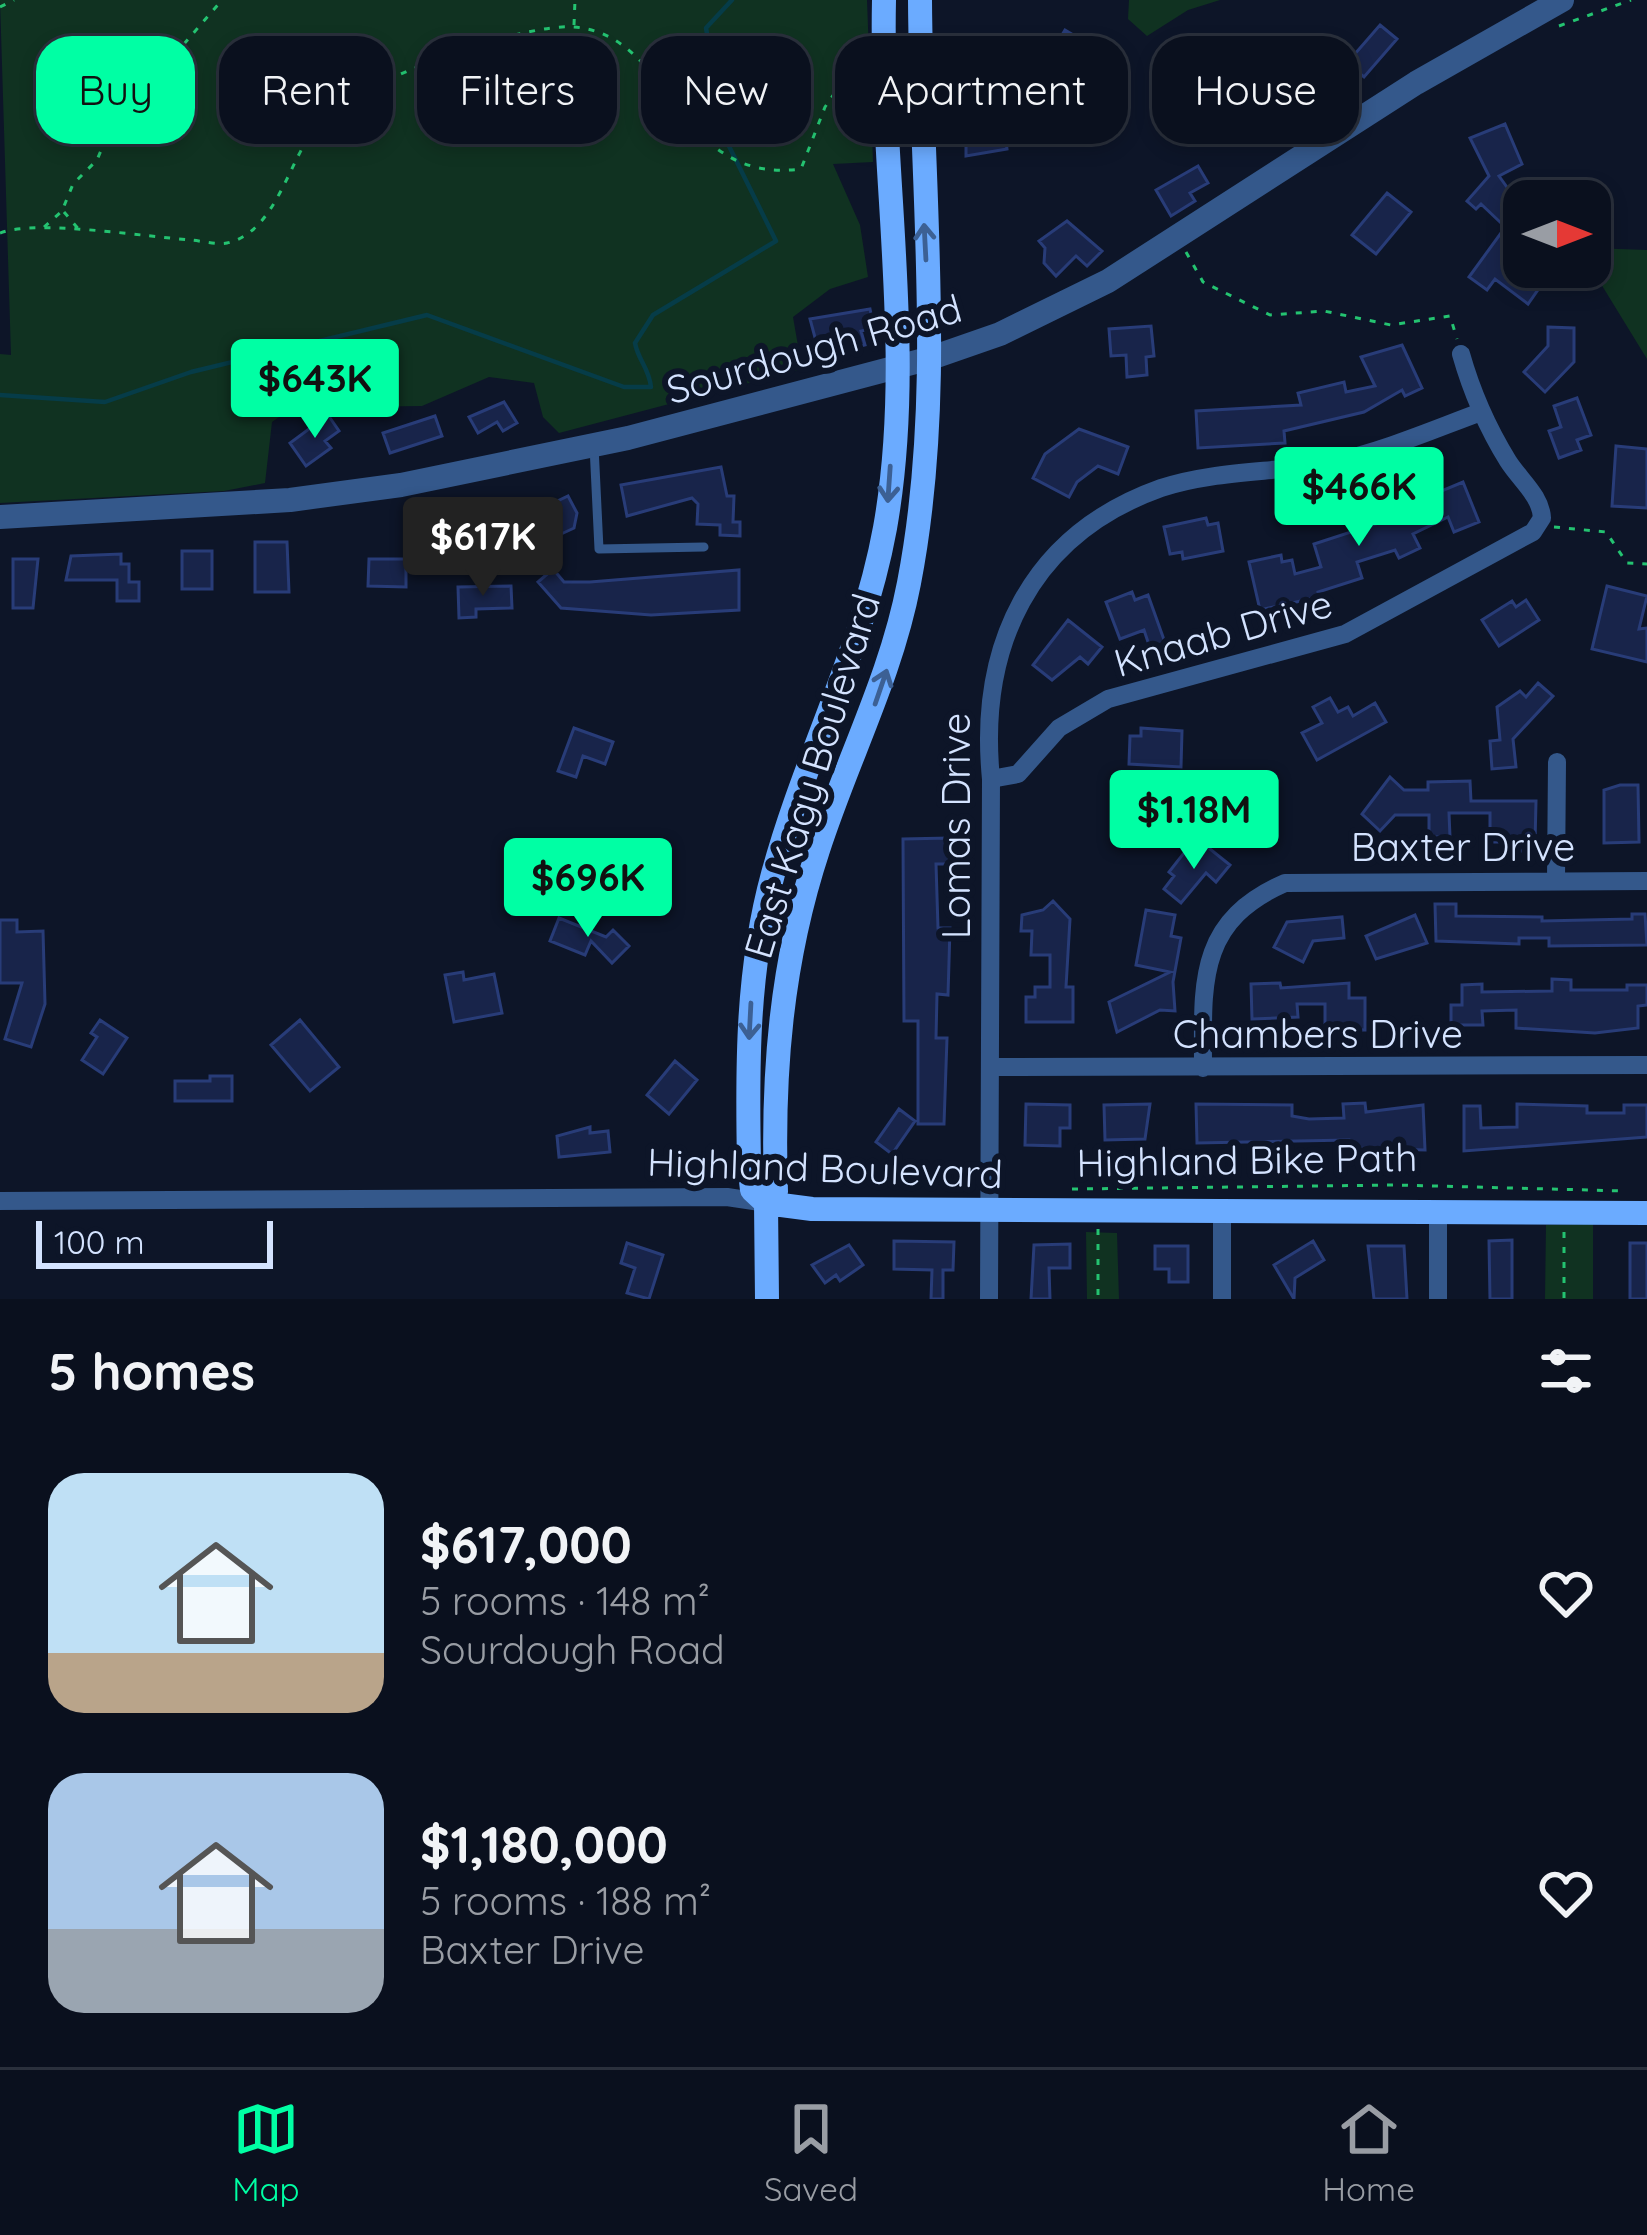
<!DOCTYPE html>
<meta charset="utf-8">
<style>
body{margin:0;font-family:Quicksand,sans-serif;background:#131927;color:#f1f3f6;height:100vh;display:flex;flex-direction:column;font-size:45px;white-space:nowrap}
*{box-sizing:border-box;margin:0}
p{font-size:39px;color:#999da4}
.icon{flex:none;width:66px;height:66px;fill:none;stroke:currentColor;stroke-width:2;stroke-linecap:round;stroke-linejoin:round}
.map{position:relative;height:1299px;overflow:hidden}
.sheet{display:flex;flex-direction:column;background:#0a101e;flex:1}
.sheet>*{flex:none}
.hud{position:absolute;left:36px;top:36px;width:1575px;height:108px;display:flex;gap:24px}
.needle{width:78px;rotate:90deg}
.tools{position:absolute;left:1503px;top:180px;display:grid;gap:24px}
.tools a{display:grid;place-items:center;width:108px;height:108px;border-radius:24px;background:#0a101e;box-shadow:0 6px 18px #0003,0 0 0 3px #2a303c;font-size:60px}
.scale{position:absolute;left:36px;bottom:30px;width:237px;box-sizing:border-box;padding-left:12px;border:6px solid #d4e3ff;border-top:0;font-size:33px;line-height:42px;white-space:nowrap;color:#d4e3ff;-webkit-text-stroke:9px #0d1528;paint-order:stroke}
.price{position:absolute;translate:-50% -102px;padding:0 27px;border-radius:12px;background:#00ffa4;color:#111;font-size:39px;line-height:78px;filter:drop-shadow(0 3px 6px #0008)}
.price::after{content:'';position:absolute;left:50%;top:72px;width:36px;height:27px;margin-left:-18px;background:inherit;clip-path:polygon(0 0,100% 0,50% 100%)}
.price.on{background:#222;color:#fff}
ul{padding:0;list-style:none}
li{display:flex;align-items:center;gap:36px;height:300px;padding:0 48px}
li span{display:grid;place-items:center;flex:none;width:336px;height:240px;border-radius:36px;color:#555}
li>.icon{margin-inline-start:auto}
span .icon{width:144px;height:144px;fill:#fffc;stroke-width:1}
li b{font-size:51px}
h2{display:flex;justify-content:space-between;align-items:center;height:144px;padding:0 48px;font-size:51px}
.chip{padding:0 42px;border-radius:36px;background:#0a101e;box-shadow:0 6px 18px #0003,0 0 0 3px #2a303c;font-size:42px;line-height:108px}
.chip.on{background:#00ffa4;color:#111}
.tab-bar{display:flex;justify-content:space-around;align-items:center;height:168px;border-top:3px solid #2a303c;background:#0a101e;font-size:33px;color:#999da4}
.tab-bar a{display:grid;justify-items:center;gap:6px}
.tab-bar .on{color:#00ffa4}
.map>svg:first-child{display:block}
.green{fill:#103221}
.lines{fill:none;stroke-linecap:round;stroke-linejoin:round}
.stream{stroke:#063c48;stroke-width:4.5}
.building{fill:#18244a;stroke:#283c78;stroke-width:3}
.path{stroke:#24c371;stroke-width:3;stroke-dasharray:6 9;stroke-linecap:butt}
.service{stroke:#34588b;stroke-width:9}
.minor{stroke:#34588b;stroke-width:18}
.tertiary{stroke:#34588b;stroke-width:24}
.secondary{stroke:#6babff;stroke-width:24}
.oneway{stroke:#3c6094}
.labels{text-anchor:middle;stroke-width:12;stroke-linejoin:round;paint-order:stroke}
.street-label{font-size:39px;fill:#d4e3ff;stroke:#0d1528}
</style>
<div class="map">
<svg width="1647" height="1299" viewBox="0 0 1647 1299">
<rect width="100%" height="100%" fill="#0d1528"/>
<path class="green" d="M0 0H867L873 162 833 164 860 225 868 277 830 289 793 317 802 369 559 433 543 417 534 383 489 377 422 406 347 407 332 398 310 395 272 422 265 483 224 491 0 503V354L11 355Z
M1129 0H1220L1188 10 1147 36 1128 19Z
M1590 248 1647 250V359L1590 266Z
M1593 1224V1299H1545L1546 1225Z
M1086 1232 1117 1233 1119 1299H1087Z"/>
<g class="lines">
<path class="stream" d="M0 395 105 402 191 372 427 315 624 387H651C649 368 638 360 635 343L653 315 776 241 725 138 706 28 732 0"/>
</g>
<path class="building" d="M1380 25 1397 39 1364 77 1347 63Z
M1065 30 1102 52 1095 64 1105 70 1101 77 1120 88 1109 107 1055 75 1066 57 1053 50Z
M982 93H1000L1007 149 966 156V102H982Z
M1505 124 1522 164 1499 176 1519 204 1500 222 1481 204 1476 209 1467 201 1489 176 1470 138Z
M1198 166 1208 183 1190 193 1195 201 1171 216 1156 190Z
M1387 193 1411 212 1376 254 1352 235Z
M1067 221 1102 251 1087 266 1076 256 1056 276 1044 263 1045 248 1039 241Z
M1509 222 1524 234V250L1514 263 1542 284 1528 304 1495 279 1487 290 1469 277Z
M870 309 874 328 861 331 865 345 830 354 827 343 817 345 810 319Z
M1151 326 1154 356 1146 357 1147 375 1127 377 1126 355 1111 356 1109 329Z
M1548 327 1574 328V362L1545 392 1524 372 1548 346Z
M1402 345 1422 388 1405 396 1402 390 1364 412 1284 431 1285 443 1198 448 1196 411 1301 405 1298 393 1344 382 1346 392 1375 386 1361 357Z
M1577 398 1591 435 1577 440 1581 450 1559 458 1549 431 1561 427 1554 406Z
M504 402 517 423 503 431 497 422 478 433 469 417Z
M328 415 339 431 325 441 331 448 306 466 290 443Z
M435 416 442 436 390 453 383 433Z
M1079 429 1128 447 1118 474 1098 466 1077 482 1069 497 1033 478 1045 454Z
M1616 446 1647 449V508L1612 506Z
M721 467 727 496H734L733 522H740V536L720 535V525L697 524 698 504 692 498 627 516 621 485Z
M1463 482 1479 522 1454 532 1448 517 1413 534 1420 548 1399 558 1395 550 1357 562 1362 578 1318 592 1319 597 1260 610 1249 562 1281 555 1282 562 1292 560 1295 574 1321 567 1314 544 1382 522 1379 517Z
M568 496 577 513 574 528 559 535 554 551 536 545 544 520 539 510Z
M1206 518 1208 525 1218 523 1223 551 1183 559 1182 552 1170 554 1164 527Z
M255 542H287L289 592H255Z
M182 551H212V589H182Z
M121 554V564H129V582H139V601H117V580H66L71 556Z
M13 559H38L33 608H13Z
M369 559H406V587L368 586Z
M553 569 564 582H590L739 570V610L651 615 561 608 538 582Z
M511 586 512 608 476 609V617L459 618 458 587Z
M1607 586 1647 596 1639 629 1647 628V662L1592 649Z
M1132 592 1135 600 1148 595 1168 651 1153 657 1144 630 1120 639 1106 602Z
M1526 600 1539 620 1499 646 1482 620 1512 601 1516 607Z
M1068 620 1102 647 1088 664 1080 657 1052 680 1033 665Z
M1538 683 1553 696 1513 739 1516 767 1492 769 1490 741 1500 740 1497 707 1520 691 1526 697Z
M1330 698 1338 712 1348 707 1353 716 1375 703 1386 722 1317 760 1302 733 1322 723 1313 707Z
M574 728 613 742 605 764 583 756 576 777 558 771Z
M1141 728 1182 731 1181 767 1129 764 1130 736H1141Z
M1390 777 1404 790H1428V782L1470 781 1471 801H1536L1535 843H1530V851H1515V842H1490V813H1449L1450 837H1429V815H1395L1380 831 1362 814Z
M1620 785H1638L1639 842 1604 843V790Z
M949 838V864H936L938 928H950L948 995 937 994 936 1038H947L944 1124H918V1021H904L903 839Z
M1205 845 1230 865 1216 882 1206 873 1181 903 1164 889 1174 876 1169 872 1187 849 1196 856Z
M1053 901 1070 919 1066 987H1073V1022H1026V997H1035V987H1050V955H1031L1032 931H1021L1022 915 1043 910Z
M1435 904H1456V916L1542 917V921L1632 919V914H1645L1647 945 1549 946V938H1519V944L1436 941Z
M1146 910 1175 915 1171 936 1181 938 1173 982 1175 1011 1160 1010 1117 1032 1109 1002 1170 972 1136 965Z
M1415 915 1427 943 1376 959 1366 936Z
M1342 917 1344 938 1313 941 1303 962 1274 947 1287 922Z
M559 918 606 937 613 930 629 946 612 963 591 941 585 955 550 941Z
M0 920H17V932L43 931 45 1004 31 1047 5 1039 22 983H0Z
M463 972 464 980 494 974 502 1013 454 1022 445 975Z
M1552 979 1571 980V990H1627V985H1647V1005L1638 1006V1028L1595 1033 1516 1028V1010L1482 1011 1483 1025H1451V1005H1462V985L1482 984V992L1552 991Z
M1280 983 1281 988 1349 983V998H1365V1030H1325V1004H1297L1298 1017 1252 1019 1251 984Z
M100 1020 127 1038 103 1074 82 1060 97 1037 91 1033Z
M300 1020 339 1067 310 1091 271 1045Z
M675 1061 697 1080 669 1114 647 1095Z
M210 1076H232V1101H175V1081H210Z
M1365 1103 1366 1112 1423 1105 1425 1150 1350 1148 1349 1140 1197 1143 1196 1104 1292 1105V1116L1309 1119 1344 1118 1343 1104Z
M1026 1104 1070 1105V1128H1060V1146L1025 1145Z
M1150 1104 1145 1139 1105 1140 1104 1105Z
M1517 1104 1587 1106V1113H1624V1105H1647V1137L1464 1151V1106H1480L1481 1128 1517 1127Z
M899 1109 915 1121 892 1154 876 1142Z
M590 1127V1133L608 1131 610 1152 559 1157 557 1136Z
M1512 1240V1299H1490L1489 1241Z
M894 1241 954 1242 953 1270H943V1299H931L932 1270 894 1269Z
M1313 1241 1324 1260 1295 1278 1294 1299 1274 1265Z
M627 1243 663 1255 649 1299 627 1293 635 1268 621 1263Z
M1630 1243H1647V1299H1630Z
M1070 1244V1268H1049L1050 1299H1031L1034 1245Z
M849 1245 863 1265 840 1281 836 1275 825 1283 812 1265Z
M1155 1246H1188V1282H1169V1269H1155Z
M1368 1246H1404L1407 1299H1374Z"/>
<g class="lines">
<path class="path" d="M0 7 14 0
M574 25 575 0
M1559 26 1631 0
M64 212 81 232
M44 227 62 211 73 184 97 160 130 81 164 67 222 0
M0 233C36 219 147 237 191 240 202 241 217 245 227 243 278 232 289 155 320 122 357 82 520 23 574 27 675 35 673 185 801 169L825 107 861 55
M1186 252 1203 282 1270 315 1324 311 1391 325 1450 316 1457 339
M1554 527 1606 532 1627 563 1647 564
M1072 1189 1397 1185 1626 1191
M1098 1229V1299
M1564 1232V1299"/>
<path class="service" d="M594 446 599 549 704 547"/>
<path class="minor" d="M920 51 995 50
M991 779 1018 774 1059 728 1108 699 1345 634 1533 532 1542 518C1541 496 1520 480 1508 461 1487 427 1472 393 1461 354
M1556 880 1557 762
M990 1067 1647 1065
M1203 1068C1203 984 1196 922 1285 883L1647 881
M0 1201 727 1197 766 1203
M1222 1211V1299
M989 1299 991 779C978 647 1029 535 1161 488 1215 470 1277 473 1333 462 1384 451 1432 430 1481 412
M1438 1299V1212"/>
<path class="tertiary" d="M0 517 290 500 401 485 628 438 931 358 1000 334 1108 281 1416 83 1562 0"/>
<path class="secondary" d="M766 1203 752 1190 749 1163C747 1065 747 969 773 874 805 756 863 649 885 528 916 354 880 175 884 0
M766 1203 776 1192C772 1074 781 962 818 850 847 760 891 677 909 583 946 391 921 194 920 0
M766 1203 812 1209 1647 1213
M766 1203 767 1299"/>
</g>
<defs><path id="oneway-shaft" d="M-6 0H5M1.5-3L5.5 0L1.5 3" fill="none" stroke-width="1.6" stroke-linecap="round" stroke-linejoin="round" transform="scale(3)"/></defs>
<g class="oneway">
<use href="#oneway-shaft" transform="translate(925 242) rotate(-93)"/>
<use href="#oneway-shaft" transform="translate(889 484) rotate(94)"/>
<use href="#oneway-shaft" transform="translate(881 687) rotate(-71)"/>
<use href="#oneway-shaft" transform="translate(750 1021) rotate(93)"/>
</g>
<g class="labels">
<g class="street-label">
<text transform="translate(814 349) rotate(-16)" y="14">Sourdough Road</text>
<text transform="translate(1223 633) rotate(-16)" y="14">Knaab Drive</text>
<text transform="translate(812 776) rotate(-73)" y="14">East Kagy Boulevard</text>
<text transform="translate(956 826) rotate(-90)" y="14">Lomas Drive</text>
<text x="1463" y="861">Baxter Drive</text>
<text x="1318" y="1048">Chambers Drive</text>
<text transform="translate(1247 1160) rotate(-1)" y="14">Highland Bike Path</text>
<text transform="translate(825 1168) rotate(2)" y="14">Highland Boulevard</text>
</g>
</g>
</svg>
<div class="tools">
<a><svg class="needle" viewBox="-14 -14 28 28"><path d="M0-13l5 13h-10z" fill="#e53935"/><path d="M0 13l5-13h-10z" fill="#999da4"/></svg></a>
</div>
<div class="scale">100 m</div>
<b class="price" style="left:315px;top:441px">$643K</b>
<b class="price" style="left:1359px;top:549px">$466K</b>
<b class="price on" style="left:483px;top:599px">$617K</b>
<b class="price" style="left:1194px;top:872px">$1.18M</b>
<b class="price" style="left:588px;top:940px">$696K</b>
<div class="hud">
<a class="chip on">Buy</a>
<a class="chip">Rent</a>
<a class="chip">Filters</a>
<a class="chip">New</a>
<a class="chip">Apartment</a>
<a class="chip">House</a>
</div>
</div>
<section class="sheet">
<h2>5 homes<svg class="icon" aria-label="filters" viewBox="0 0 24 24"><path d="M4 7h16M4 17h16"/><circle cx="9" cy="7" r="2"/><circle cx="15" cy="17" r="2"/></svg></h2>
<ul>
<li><span style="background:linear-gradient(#bfe0f5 75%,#b9a48a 0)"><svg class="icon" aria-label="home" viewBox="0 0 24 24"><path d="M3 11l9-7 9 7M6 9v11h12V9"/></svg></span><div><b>$617,000</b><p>5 rooms · 148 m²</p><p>Sourdough Road</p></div><svg class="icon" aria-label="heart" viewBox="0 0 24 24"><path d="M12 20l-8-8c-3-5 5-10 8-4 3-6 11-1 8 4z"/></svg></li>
<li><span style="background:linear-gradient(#a9c7e8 65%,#9aa5b1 0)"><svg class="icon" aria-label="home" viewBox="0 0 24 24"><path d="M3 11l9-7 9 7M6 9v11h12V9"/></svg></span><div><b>$1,180,000</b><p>5 rooms · 188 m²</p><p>Baxter Drive</p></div><svg class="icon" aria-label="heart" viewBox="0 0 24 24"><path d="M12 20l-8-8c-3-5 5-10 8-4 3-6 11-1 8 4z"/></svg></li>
</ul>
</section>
<nav class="tab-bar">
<a class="on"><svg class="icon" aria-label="map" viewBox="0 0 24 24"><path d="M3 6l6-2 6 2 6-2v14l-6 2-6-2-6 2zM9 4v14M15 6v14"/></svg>Map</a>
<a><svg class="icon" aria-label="saved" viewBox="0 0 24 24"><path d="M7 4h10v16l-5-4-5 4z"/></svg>Saved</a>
<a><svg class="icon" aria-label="home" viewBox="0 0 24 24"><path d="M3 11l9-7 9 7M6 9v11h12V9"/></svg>Home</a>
</nav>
